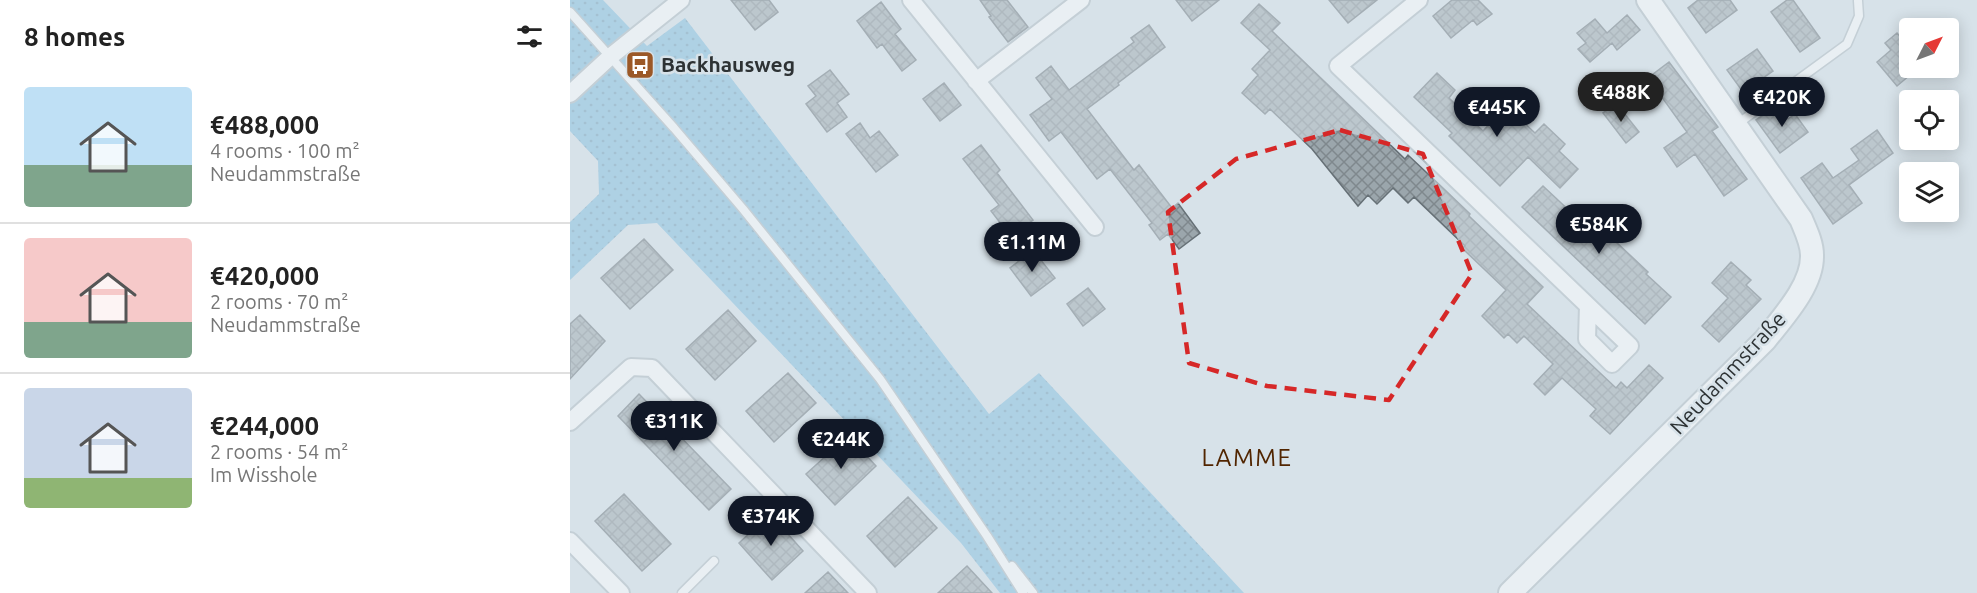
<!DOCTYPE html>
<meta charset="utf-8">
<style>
body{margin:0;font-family:Ubuntu,sans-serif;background:#f6f6f6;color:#222;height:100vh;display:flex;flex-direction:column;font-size:22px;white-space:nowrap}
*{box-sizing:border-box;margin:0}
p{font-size:20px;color:#767676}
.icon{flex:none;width:33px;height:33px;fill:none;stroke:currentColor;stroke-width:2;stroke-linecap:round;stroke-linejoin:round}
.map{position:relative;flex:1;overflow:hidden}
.sheet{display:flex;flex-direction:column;background:#fff;width:570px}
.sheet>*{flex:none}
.needle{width:39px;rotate:48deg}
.buttons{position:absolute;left:1329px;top:18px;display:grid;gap:12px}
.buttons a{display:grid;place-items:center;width:60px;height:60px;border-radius:6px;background:#fff;box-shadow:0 3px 15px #0003;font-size:30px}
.price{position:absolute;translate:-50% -51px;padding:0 14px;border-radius:21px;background:#111827;color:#fff;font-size:20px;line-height:39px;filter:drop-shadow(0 2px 3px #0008)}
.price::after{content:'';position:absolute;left:50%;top:36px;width:18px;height:14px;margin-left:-9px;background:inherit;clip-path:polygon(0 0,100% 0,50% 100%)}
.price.selected{background:#222;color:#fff}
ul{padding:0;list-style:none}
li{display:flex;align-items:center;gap:18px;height:150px;padding:0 24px}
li+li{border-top:2px solid #e0e0e0}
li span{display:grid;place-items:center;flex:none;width:168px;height:120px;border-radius:6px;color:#555}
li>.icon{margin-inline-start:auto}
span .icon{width:72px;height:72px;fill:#fffc;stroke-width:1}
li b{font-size:26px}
h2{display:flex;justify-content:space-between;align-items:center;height:72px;padding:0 24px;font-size:26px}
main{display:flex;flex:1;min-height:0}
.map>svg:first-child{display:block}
.green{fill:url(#green-dots)}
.building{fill:url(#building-cross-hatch);stroke:#667076;stroke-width:1.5}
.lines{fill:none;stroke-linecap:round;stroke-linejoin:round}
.lane-casing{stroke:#aeb9bf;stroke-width:11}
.street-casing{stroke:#aeb9bf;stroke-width:20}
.secondary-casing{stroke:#aeb9bf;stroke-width:26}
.lane{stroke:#fff;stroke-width:8}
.street{stroke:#fff;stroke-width:16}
.secondary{stroke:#fff;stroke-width:22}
.marked{fill:none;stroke:#d62828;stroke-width:4.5;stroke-dasharray:12 8;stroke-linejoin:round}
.labels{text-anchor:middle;stroke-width:5;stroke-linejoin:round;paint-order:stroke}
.poi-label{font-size:21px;font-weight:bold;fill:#2d3234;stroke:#d7e2e9;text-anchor:start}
.street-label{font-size:21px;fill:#2d3234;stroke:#d7e2e9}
.quarter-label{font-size:24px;letter-spacing:1.5px;fill:#512500;stroke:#d7e2e9}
</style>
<main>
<section class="sheet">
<h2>8 homes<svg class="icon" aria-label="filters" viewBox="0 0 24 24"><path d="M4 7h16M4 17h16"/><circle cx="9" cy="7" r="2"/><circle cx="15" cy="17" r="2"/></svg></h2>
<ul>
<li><span style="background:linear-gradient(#bfe0f5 65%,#7fa58c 0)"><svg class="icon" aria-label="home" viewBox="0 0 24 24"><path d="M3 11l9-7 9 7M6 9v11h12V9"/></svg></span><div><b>€488,000</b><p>4 rooms · 100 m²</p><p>Neudammstraße</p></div></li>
<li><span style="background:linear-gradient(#f6c9c9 70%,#7fa58c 0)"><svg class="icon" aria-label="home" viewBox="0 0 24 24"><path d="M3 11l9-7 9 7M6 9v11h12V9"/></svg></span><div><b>€420,000</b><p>2 rooms · 70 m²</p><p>Neudammstraße</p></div></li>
<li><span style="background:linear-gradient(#c9d6e8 75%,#8fb573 0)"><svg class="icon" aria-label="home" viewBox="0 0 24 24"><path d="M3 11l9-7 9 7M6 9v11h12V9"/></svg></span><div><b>€244,000</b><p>2 rooms · 54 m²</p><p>Im Wisshole</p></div></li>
</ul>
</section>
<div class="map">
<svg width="1407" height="593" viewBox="0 0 1407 593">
<defs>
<pattern id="green-dots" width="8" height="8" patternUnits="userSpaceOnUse" patternTransform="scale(1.5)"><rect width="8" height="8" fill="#7dbcde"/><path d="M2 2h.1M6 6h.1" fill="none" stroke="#6799b5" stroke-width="1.8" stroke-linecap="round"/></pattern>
<pattern id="building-cross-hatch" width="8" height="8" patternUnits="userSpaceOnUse" patternTransform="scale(1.5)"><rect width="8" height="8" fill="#9ba6ac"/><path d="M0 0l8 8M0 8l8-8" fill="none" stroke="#7f888d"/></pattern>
</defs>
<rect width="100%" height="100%" fill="#d7e2e9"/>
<path class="green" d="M0 0H33L77 46 115 18 419 414 469 373 674 593H430L391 543 87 223 58 225 0 280V222L29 194 28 161 0 131Z"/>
<path class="building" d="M161 0H199L208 12 185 30Z
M410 0H437L458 27 438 42 419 17 421 16Z
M606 0H649L622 21Z
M759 0H807L778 23Z
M882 0H908L922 14 907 25 903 20 881 38 863 16Z
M1128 0H1160L1167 10 1136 33 1118 8Z
M1217 0H1223L1250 38 1230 52 1201 12Z
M311 2 331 29 325 34 346 60 332 71 312 44 307 48 287 21Z
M689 4 710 23 702 31 835 159 838 155 874 189 900 214 899 216 973 287 957 304 1046 388 1051 382 1057 388 1079 365 1093 378 1040 434 1020 416 1026 409 992 378 975 395 964 384 983 364 954 336 947 343 938 334 934 338 912 316 936 290 892 248 895 246 844 197 838 203 823 188 807 204 798 195 788 206 742 149 700 109 695 114 672 93 688 75 682 69 700 50 671 23Z
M1057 15 1070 30 1047 50 1042 43 1020 62 1008 49 1016 43 1007 33 1025 19 1037 33Z
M579 25 595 47 548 83 549 85 517 109 564 170 569 165 602 208 608 203 630 233 609 249 598 234 590 240 579 225 582 223 540 169 527 179 491 132 479 141 460 115 482 99 466 78 481 66 499 90 564 42 561 38Z
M1327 33 1340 48V75L1327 86 1307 62 1321 50 1315 43Z
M1187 49 1203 71 1173 92 1157 70Z
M1099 62 1148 127 1142 131 1177 179 1154 196 1125 154 1107 167 1094 148 1117 132 1078 78Z
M260 70 279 94 267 103 277 117 257 132 236 104 246 96 238 86Z
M867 73 885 90 879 98 913 131 936 106 965 133 974 124 995 144 989 151 1008 169 990 188 958 157 930 186 879 136 882 133 844 97Z
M374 83 391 105 370 121 353 99Z
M1046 103 1069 132 1056 143 1033 113Z
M1207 105 1218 119 1225 114 1238 132 1210 153 1186 120Z
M290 123 300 138 309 131 328 155 306 172 276 134Z
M1307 130 1323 153 1279 185 1292 203 1263 224 1231 178 1252 163 1263 178 1289 160 1281 149Z
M411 145 430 170 427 173 463 220 441 237 421 211 429 205 393 159Z
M973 186 1005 216 1011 209 1078 272 1076 274 1101 297 1075 324 952 207Z
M74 239 103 270 60 309 31 278Z
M463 250 485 278 461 296 440 268Z
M1161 262 1181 280 1176 285 1191 299 1149 342 1132 326 1158 298 1142 283Z
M518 288 535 309 513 326 497 304Z
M158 310 186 341 145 380 116 349Z
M10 315 35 341 0 379V324Z
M218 373 246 403 204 442 176 411Z
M69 394 161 489 139 510 48 416Z
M278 436 306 466 265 505 236 474Z
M54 494 101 544 72 571 25 521Z
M338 497 367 528 325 567 297 536Z
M200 514 233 551 202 580 169 543Z
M397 566 422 593H368Z
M258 572 278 593H235Z"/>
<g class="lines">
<g class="lane-casing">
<path id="lane" d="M0 12 104 128 173 209 310 379 417 536 453 593
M1166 125 1277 44 1289 16 1288 1
M442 566 463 593
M112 593 144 561"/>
</g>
<g class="street-casing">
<path id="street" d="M341 0 525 227
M849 0 768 66 1060 346 1042 364 1017 339 1018 306
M406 81 511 0
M0 94 41 56 111 0
M0 422 61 367 82 368 298 593
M0 541 51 593"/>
</g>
<g class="secondary-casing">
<path id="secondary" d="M940 593 1195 340C1213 317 1243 285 1242 255 1242 243 1236 231 1231 219L1078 0"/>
</g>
<use href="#lane" class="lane"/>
<use href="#street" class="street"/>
<use href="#secondary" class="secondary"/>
</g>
<path d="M0 0H1407V593H0ZM770 130 853 154 902 274 819 400 697 386 619 363 598 212 666 159Z" fill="#d7e2e9" fill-opacity=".55" fill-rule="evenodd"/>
<path class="marked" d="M770 130 853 154 902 274 819 400 697 386 619 363 598 212 666 159Z"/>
<defs>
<g id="bus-square" transform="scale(1.5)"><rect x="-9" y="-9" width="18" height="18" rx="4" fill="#9b5827" stroke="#d7e2e9"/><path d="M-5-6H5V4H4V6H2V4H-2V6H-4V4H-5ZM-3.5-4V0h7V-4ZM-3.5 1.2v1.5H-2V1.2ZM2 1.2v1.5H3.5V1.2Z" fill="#fff"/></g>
</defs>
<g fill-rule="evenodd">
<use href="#bus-square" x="70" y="65"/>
</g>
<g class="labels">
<g class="poi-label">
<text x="91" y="72">Backhausweg</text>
</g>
<g class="street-label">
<text transform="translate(1158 373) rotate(-47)" y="7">Neudammstraße</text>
</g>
<g class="quarter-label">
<text x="677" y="466">LAMME</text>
</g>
</g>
</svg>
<div class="buttons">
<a><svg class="needle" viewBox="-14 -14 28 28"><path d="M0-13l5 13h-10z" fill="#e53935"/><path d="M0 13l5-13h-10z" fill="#767676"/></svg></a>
<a><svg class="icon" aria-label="locate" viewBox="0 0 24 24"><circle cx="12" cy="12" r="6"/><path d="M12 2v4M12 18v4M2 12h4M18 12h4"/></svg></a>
<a><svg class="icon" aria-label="layers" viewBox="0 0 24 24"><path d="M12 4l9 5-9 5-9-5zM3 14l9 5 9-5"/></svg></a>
</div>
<b class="price selected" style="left:1051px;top:123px">€488K</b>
<b class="price" style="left:1212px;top:128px">€420K</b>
<b class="price" style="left:927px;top:138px">€445K</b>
<b class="price" style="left:1029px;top:255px">€584K</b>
<b class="price" style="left:462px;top:273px">€1.11M</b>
<b class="price" style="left:104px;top:452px">€311K</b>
<b class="price" style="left:271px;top:470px">€244K</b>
<b class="price" style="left:201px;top:547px">€374K</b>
</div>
</main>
